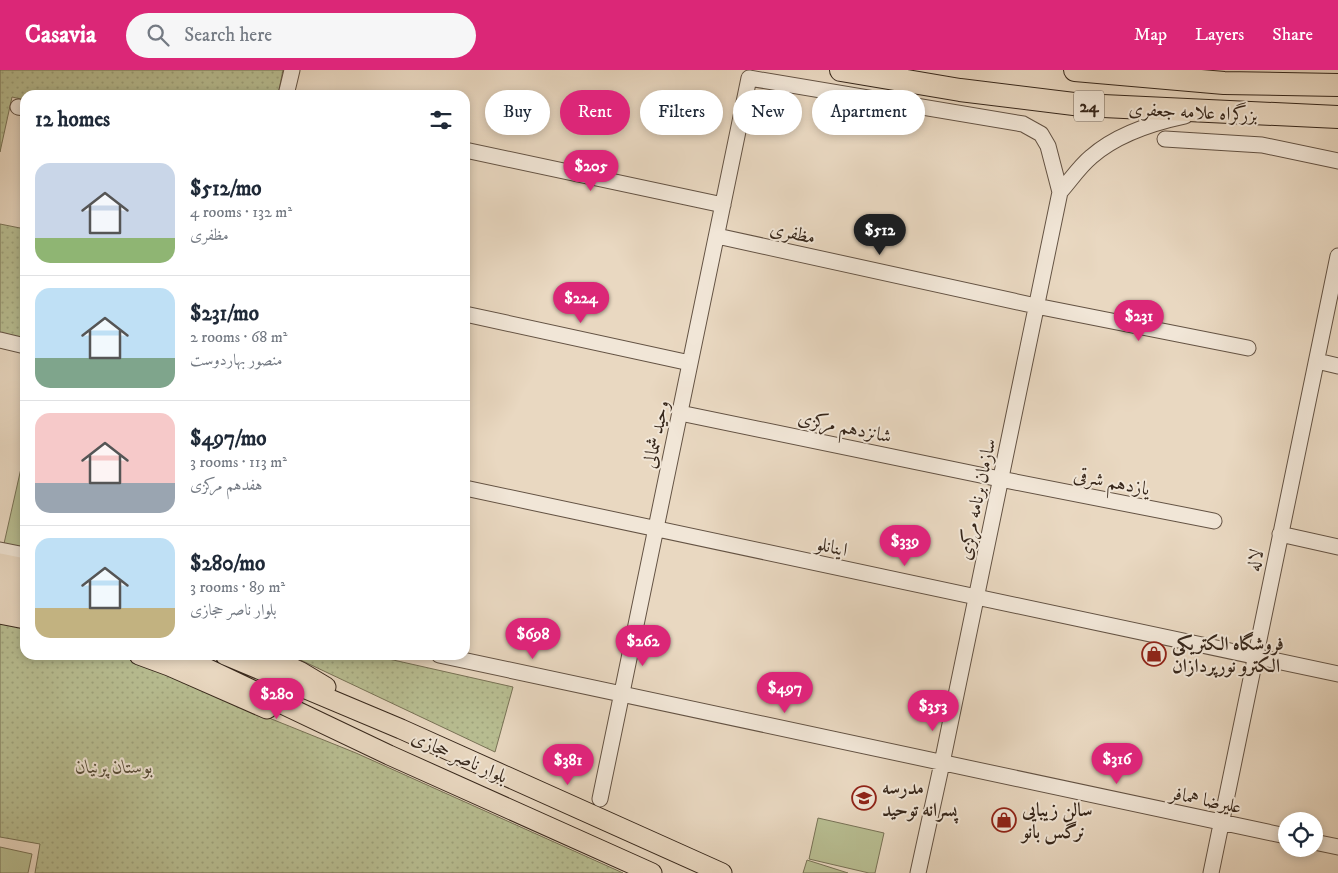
<!DOCTYPE html>
<meta charset="utf-8">
<style>
body{margin:0;font-family:"IM FELL DW Pica",Amiri,serif;background:#f6f6f7;color:#1f2937;height:100vh;display:flex;flex-direction:column;font-size:19px;white-space:nowrap}
*{box-sizing:border-box;margin:0}
p{font-size:16px;color:#747a83}
.icon{flex:none;width:28px;height:28px;fill:none;stroke:currentColor;stroke-width:2;stroke-linecap:round;stroke-linejoin:round}
.map{position:relative;flex:1;overflow:hidden}
.details{position:absolute;left:20px;top:20px;width:450px;height:570px;display:flex;flex-direction:column;background:#fff;border-radius:15px;box-shadow:0 2px 8px #0003}
.details>*{flex:none}
.hud{position:absolute;left:485px;top:20px;width:475px;height:45px;display:flex;gap:10px}
.fabs{position:absolute;left:1278px;top:742px;display:grid;gap:10px}
.fabs a{display:grid;place-items:center;width:45px;height:45px;border-radius:50%;background:#fff;box-shadow:0 2px 8px #0003;font-size:25px}
.price{position:absolute;translate:-50% -42px;padding:0 11px;border-radius:18px;background:#db2777;color:#fff;font-size:16px;line-height:32px;filter:drop-shadow(0 1px 2px #0008)}
.price::after{content:'';position:absolute;left:50%;top:30px;width:15px;height:11px;margin-left:-8px;background:inherit;clip-path:polygon(0 0,100% 0,50% 100%)}
.price.active{background:#222;color:#fff}
ul{padding:0;list-style:none}
li{display:flex;align-items:center;gap:15px;height:125px;padding:0 15px}
li+li{border-top:1px solid #e0e1e3}
li span{display:grid;place-items:center;flex:none;width:140px;height:100px;border-radius:15px;color:#555}
li>.icon{margin-inline-start:auto}
span .icon{width:60px;height:60px;fill:#fffc;stroke-width:1}
li b{font-size:21px}
h2{display:flex;justify-content:space-between;align-items:center;height:60px;padding:0 15px;font-size:21px}
.chip{padding:0 18px;border-radius:22px;background:#fff;box-shadow:0 2px 8px #0003;font-size:18px;line-height:45px}
.chip.active{background:#db2777;color:#fff}
header{display:flex;align-items:center;gap:30px;box-sizing:border-box;height:70px;padding:0 25px;background:#db2777;color:#fff}
header strong{font-size:24px}
nav{display:flex;gap:28px;margin-inline-start:auto;font-size:18px}
.search{width:350px;height:45px;background:#f6f6f7;display:flex;align-items:center;gap:12px;box-sizing:border-box;padding:0 18px;border-radius:28px;color:#747a83;font-size:19px}
.map>svg:first-child{display:block}
.green{fill:#b8be92;stroke:#787256}
.park{fill:url(#park-dots);stroke:#787256}
.lines{fill:none;stroke-linecap:round;stroke-linejoin:round}
.minor-casing{stroke:#645344;stroke-width:17}
.major-casing{stroke:#37271b;stroke-width:21}
.highway-casing{stroke:#37271b;stroke-width:24}
.minor{stroke:#f1e6d7;stroke-width:15}
.major{stroke:#e9d8c1;stroke-width:19}
.highway{stroke:#e9d8c1;stroke-width:22}
.labels{text-anchor:middle;stroke-width:4;stroke-linejoin:round;paint-order:stroke}
.shield{fill:#f1e6d7;stroke:#6f6053;stroke-width:1}
.shield-label{font-size:18px;font-weight:bold;fill:#37271b}
.street-label{font-size:19px;fill:#37271b;stroke:#f1e6d7}
.poi-label{font-size:19px;font-weight:bold;fill:#37271b;stroke:#f1e6d7;text-anchor:start}
.park-label{font-size:19px;font-style:italic;fill:#574d39;stroke:#f1e6d7}
</style>
<header>
<strong>Casavia</strong>
<div class="search"><svg class="icon" aria-label="search" viewBox="0 0 24 24"><circle cx="10" cy="10" r="6"/><path d="M15 15l6 6"/></svg>Search here</div>
<nav><a>Map</a><a>Layers</a><a>Share</a></nav>
</header>
<div class="map">
<svg width="1338" height="803" viewBox="0 0 1338 803">
<defs>
<pattern id="park-dots" width="8" height="8" patternUnits="userSpaceOnUse" patternTransform="scale(1.25)"><rect width="8" height="8" fill="#b8be92"/><path d="M2 2h.1M6 6h.1" fill="none" stroke="#9fa37d" stroke-width="1.8" stroke-linecap="round"/></pattern>
</defs>
<rect width="100%" height="100%" fill="#e9d8c1"/>
<filter id="stains"><feTurbulence type="fractalNoise" baseFrequency=".004" numOctaves="4"/><feColorMatrix values="0 0 0 0 .2 0 0 0 0 .09 0 0 0 0 .02 0 0 0 .5 -.17"/></filter>
<radialGradient id="worn" r=".72"><stop offset=".6" stop-color="#630" stop-opacity="0"/><stop offset="1" stop-color="#630" stop-opacity=".3"/></radialGradient>
<path class="green" d="M22 394 25 395V483L3 478Z
M818 748 884 763 875 803H869L809 789Z
M0 777 32 784 28 803H0Z
M807 790 848 803H803Z"/>
<path class="park" d="M0 0H283L278 25H25V30L12 27 0 82Z
M0 154 25 159V269L0 263Z
M0 549 25 554V585H125L269 648 356 683 623 803H35L40 774 0 767Z
M290 585H371L513 617 495 682Z"/>
<g class="lines">
<g class="minor-casing">
<path id="minor" d="M286 25 292 0
M18 37 25 38
M1165 69 1262 75 1338 91
M465 80 723 135
M1060 122C1070 111 1079 97 1091 87 1117 64 1152 53 1185 46
M717 166 1036 236 1248 278
M465 244 690 293
M0 270 25 276
M1317 291 1338 296
M680 343 985 406 1214 451
M465 418 1338 604
M1280 464 1338 477
M0 480 25 485
M439 585 1286 766
M600 729 749 8 1023 54 1041 64 1048 76 1060 122 942 693 918 803
M1314 772 1338 777
M1211 803 1338 186"/>
</g>
<g class="major-casing">
<path id="major" d="M0 493 25 498
M0 510 25 515
M0 527 25 532
M0 544 25 549
M139 585 169 596 267 639
M179 585 389 685 652 803
M225 585 401 659 722 803
M264 585 301 602 326 617"/>
</g>
<g class="highway-casing">
<path id="highway" d="M841 0 960 20 1082 35 1338 47
M1075 0 1224 13 1338 15"/>
</g>
<use href="#minor" class="minor"/>
<use href="#major" class="major"/>
<use href="#highway" class="highway"/>
</g>
<defs>
<g id="shop-ring" transform="scale(1.25)"><circle r="9.5" fill="#f1e6d7" stroke="#8f2418" stroke-width="1.5"/><path d="M-5-2.5h2.3a2.7 3.5 0 0 1 5.4 0H5L5.5 6h-11ZM-1.5-2.5h3a1.5 2.3 0 0 0-3 0Z" fill="#8f2418"/></g>
<g id="school-ring" transform="scale(1.25)"><circle r="9.5" fill="#f1e6d7" stroke="#8f2418" stroke-width="1.5"/><path d="M0-5L7-2L0 1L-7-2ZM-4 1L0 2.5L4 1V4Q0 6-4 4Z" fill="#8f2418"/></g>
</defs>
<g fill-rule="evenodd">
<use href="#shop-ring" x="1154" y="584"/>
<use href="#school-ring" x="864" y="728"/>
<use href="#shop-ring" x="1004" y="750"/>
</g>
<g class="labels">
<rect class="shield" x="1074" y="20.5" width="30" height="31" rx="4"/>
<g class="shield-label">
<text x="1089" y="42">24</text>
</g>
<g class="street-label">
<text transform="translate(1193 41) rotate(3)" y="7">بزرگراه علامه جعفری</text>
<text transform="translate(793 162) rotate(12)" y="7">مظفری</text>
<text transform="translate(845 356) rotate(12)" y="7">شانزدهم مرکزی</text>
<text transform="translate(655 364) rotate(-78)" y="7">وحید شمالی</text>
<text transform="translate(1112 411) rotate(11)" y="7">یازدهم شرقی</text>
<text transform="translate(976 429) rotate(-78)" y="7">سازمان برنامه مرکزی</text>
<text transform="translate(832 476) rotate(12)" y="7">اینانلو</text>
<text transform="translate(1254 490) rotate(-79)" y="7">لاله</text>
<text transform="translate(460 686) rotate(24)" y="7">بلوار ناصر حجازی</text>
<text transform="translate(1206 729) rotate(12)" y="7">علیرضا همافر</text>
</g>
<g class="poi-label">
<text x="1172" y="580">فروشگاه الکتریکی<tspan x="1172" dy="22">الکترو نورپردازان</tspan></text>
<text x="882" y="724">مدرسه<tspan x="882" dy="22">پسرانه توحید</tspan></text>
<text x="1022" y="746">سالن زیبایی<tspan x="1022" dy="22">نرگس بانو</tspan></text>
</g>
<g class="park-label">
<text x="114" y="703">بوستان پرنیان</text>
</g>
</g>
<rect width="100%" height="100%" filter="url(#stains)"/>
<rect width="100%" height="100%" fill="url(#worn)"/>
</svg>
<div class="fabs">
<a><svg class="icon" aria-label="locate" viewBox="0 0 24 24"><circle cx="12" cy="12" r="6"/><path d="M12 2v4M12 18v4M2 12h4M18 12h4"/></svg></a>
</div>
<b class="price" style="left:591px;top:122px">$205</b>
<b class="price active" style="left:880px;top:186px">$512</b>
<b class="price" style="left:581px;top:254px">$224</b>
<b class="price" style="left:1139px;top:272px">$231</b>
<b class="price" style="left:905px;top:497px">$339</b>
<b class="price" style="left:533px;top:590px">$698</b>
<b class="price" style="left:643px;top:597px">$262</b>
<b class="price" style="left:785px;top:644px">$497</b>
<b class="price" style="left:277px;top:650px">$280</b>
<b class="price" style="left:933px;top:662px">$353</b>
<b class="price" style="left:1117px;top:715px">$316</b>
<b class="price" style="left:568px;top:716px">$381</b>
<div class="hud">
<a class="chip">Buy</a>
<a class="chip active">Rent</a>
<a class="chip">Filters</a>
<a class="chip">New</a>
<a class="chip">Apartment</a>
</div>
<section class="details">
<h2>12 homes<svg class="icon" aria-label="filters" viewBox="0 0 24 24"><path d="M4 7h16M4 17h16"/><circle cx="9" cy="7" r="2"/><circle cx="15" cy="17" r="2"/></svg></h2>
<ul>
<li><span style="background:linear-gradient(#c9d6e8 75%,#8fb573 0)"><svg class="icon" aria-label="home" viewBox="0 0 24 24"><path d="M3 11l9-7 9 7M6 9v11h12V9"/></svg></span><div><b>$512/mo</b><p>4 rooms · 132 m²</p><p>مظفری</p></div></li>
<li><span style="background:linear-gradient(#bfe0f5 70%,#7fa58c 0)"><svg class="icon" aria-label="home" viewBox="0 0 24 24"><path d="M3 11l9-7 9 7M6 9v11h12V9"/></svg></span><div><b>$231/mo</b><p>2 rooms · 68 m²</p><p>منصور بهاردوست</p></div></li>
<li><span style="background:linear-gradient(#f6c9c9 70%,#9aa5b1 0)"><svg class="icon" aria-label="home" viewBox="0 0 24 24"><path d="M3 11l9-7 9 7M6 9v11h12V9"/></svg></span><div><b>$497/mo</b><p>3 rooms · 113 m²</p><p>هفدهم مرکزی</p></div></li>
<li><span style="background:linear-gradient(#bfe0f5 70%,#c2b280 0)"><svg class="icon" aria-label="home" viewBox="0 0 24 24"><path d="M3 11l9-7 9 7M6 9v11h12V9"/></svg></span><div><b>$280/mo</b><p>3 rooms · 89 m²</p><p>بلوار ناصر حجازی</p></div></li>
</ul>
</section>
</div>
